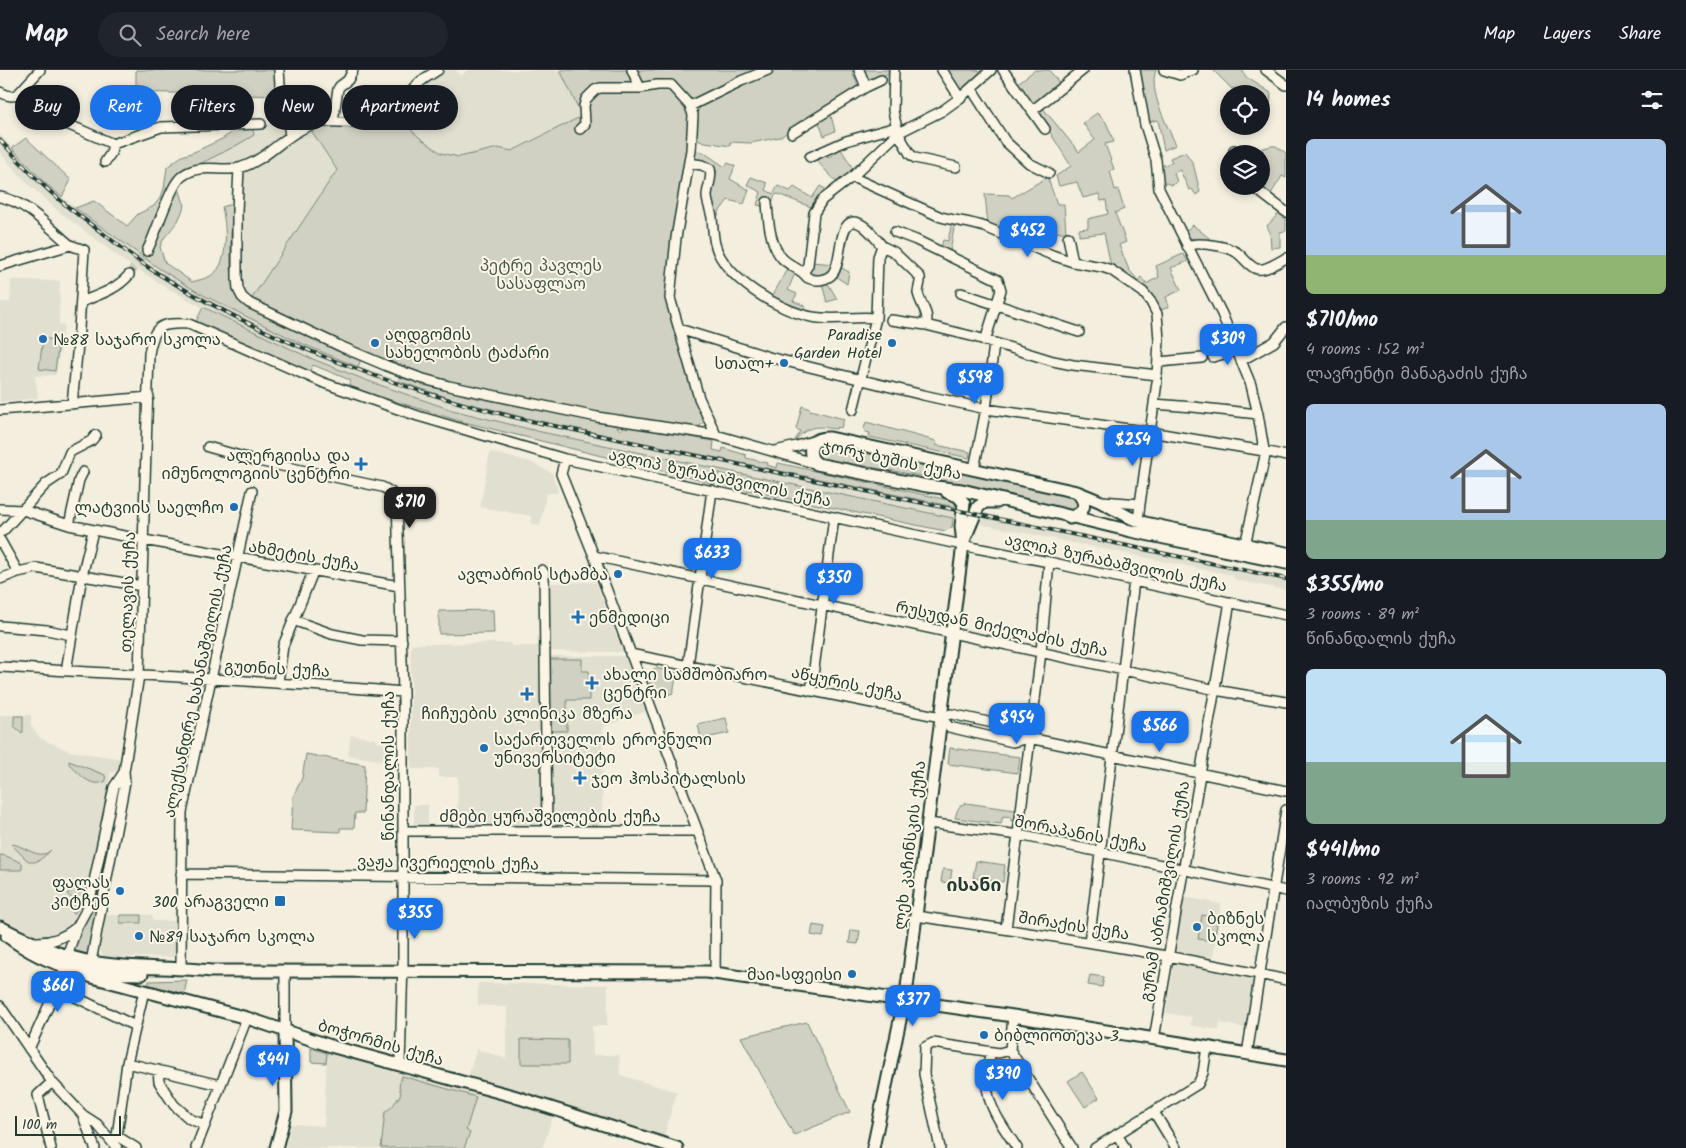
<!DOCTYPE html>
<meta charset="utf-8">
<style>
body{margin:0;font-family:Kalam,"Noto Sans Georgian",sans-serif;background:#20242c;color:#f1f3f6;height:100vh;display:flex;flex-direction:column;font-size:19px;white-space:nowrap}
*{box-sizing:border-box;margin:0}
p{font-size:16px;color:#9ea1a6}
.icon{flex:none;width:28px;height:28px;fill:none;stroke:currentColor;stroke-width:2;stroke-linecap:round;stroke-linejoin:round}
.map{position:relative;flex:1;overflow:hidden}
.drawer{display:flex;flex-direction:column;background:#171b24;width:400px}
.drawer>*{flex:none}
.top-card{position:absolute;left:15px;top:15px;width:475px;height:45px;display:flex;gap:10px}
.controls{position:absolute;left:1220px;top:15px;display:grid;gap:10px}
.controls a{display:grid;place-items:center;width:50px;height:50px;border-radius:50%;background:#171b24;box-shadow:0 2px 8px #0003;font-size:25px}
.scale{position:absolute;left:15px;bottom:12px;width:106px;box-sizing:border-box;padding-left:5px;border:2px solid #1f3d34;border-top:0;font-size:14px;line-height:18px;white-space:nowrap;color:#1f3d34;-webkit-text-stroke:4px #fcf5e5;paint-order:stroke}
.price{position:absolute;translate:-50% -42px;padding:0 11px;border-radius:10px;background:#1a73e8;color:#fff;font-size:16px;line-height:32px;filter:drop-shadow(0 1px 2px #0008)}
.price::after{content:'';position:absolute;left:50%;top:30px;width:15px;height:11px;margin-left:-8px;background:inherit;clip-path:polygon(0 0,100% 0,50% 100%)}
.price.on{background:#222;color:#fff}
ul{padding:0;list-style:none}
li{display:grid;align-content:center;gap:10px;height:265px;padding:0 20px}
li span{display:grid;place-items:center;height:155px;border-radius:8px;color:#555}
li>.icon{margin-inline-start:auto}
span .icon{width:90px;height:90px;fill:#fffc;stroke-width:1}
li b{font-size:21px}
h2{display:flex;justify-content:space-between;align-items:center;height:60px;padding:0 20px;font-size:21px}
.chip{padding:0 18px;border-radius:22px;background:#171b24;box-shadow:0 2px 8px #0003;font-size:18px;line-height:45px}
.chip.on{background:#1a73e8;color:#fff}
header{display:flex;align-items:center;gap:30px;box-sizing:border-box;height:70px;padding:0 25px;background:#171b24;border-bottom:1px solid #363941}
header strong{font-size:24px}
nav{display:flex;gap:28px;margin-inline-start:auto;font-size:18px}
.search{width:350px;height:45px;background:#20242c;display:flex;align-items:center;gap:12px;box-sizing:border-box;padding:0 18px;border-radius:28px;color:#9ea1a6;font-size:19px}
main{display:flex;flex:1;min-height:0}
.map>svg:first-child{display:block}
.built{fill:#e1dfd0}
.green{fill:#d0d1c2;stroke:#78877b}
.lines{fill:none;stroke-linecap:round;stroke-linejoin:round}
.minor-tunnel{stroke:#c9cbbc;stroke-width:9;stroke-dasharray:9 4.5;stroke-linecap:butt}
.minor-casing{stroke:#1f3d34;stroke-width:12}
.major-casing{stroke:#1f3d34;stroke-width:15}
.minor{stroke:#fcf5e5;stroke-width:9}
.major{stroke:#fcf5e5;stroke-width:11}
.rail-casing{stroke:#1f3d34;stroke-width:4}
.rail{stroke:#fcf5e5;stroke-width:2;stroke-dasharray:5.5;stroke-linecap:butt}
.poi-dot{fill:#1f6fb2;stroke:#fcf5e5;stroke-width:2}
.labels{text-anchor:middle;stroke-width:4;stroke-linejoin:round;paint-order:stroke}
.park-label{font-size:16px;fill:#425b50;stroke:#fcf5e5}
.poi-label{font-size:16px;fill:#1f3d34;stroke:#fcf5e5;text-anchor:start}
.street-label{font-size:16px;fill:#1f3d34;stroke:#fcf5e5}
.neighbourhood-label{font-size:18px;font-weight:bold;fill:#1f3d34;stroke:#fcf5e5}
</style>
<header>
<strong>Map</strong>
<div class="search"><svg class="icon" aria-label="search" viewBox="0 0 24 24"><circle cx="10" cy="10" r="6"/><path d="M15 15l6 6"/></svg>Search here</div>
<nav><a>Map</a><a>Layers</a><a>Share</a></nav>
</header>
<main>
<div class="map">
<svg width="1286" height="1078" viewBox="0 0 1286 1078">
<rect width="100%" height="100%" fill="#f3eede"/>
<filter id="ink" filterUnits="userSpaceOnUse"><feTurbulence type="fractalNoise" baseFrequency=".02" numOctaves="2"/><feDisplacementMap in="SourceGraphic" scale="10" xChannelSelector="R" yChannelSelector="G"/><feConvolveMatrix kernelMatrix="1 2 1 2 8 2 1 2 1" color-interpolation-filters="sRGB"/></filter>
<g filter="url(#ink)">
<path class="built" d="M441 0H456L460 6 468 0H560L583 46 512 81 498 78 459 87 441 83 420 68 399 49 404 35 422 15Z
M285 47 284 64 279 70 248 89 231 95 191 98 254 65 253 60Z
M311 60 337 100 250 231 243 221 241 210 239 141 243 105 248 96 298 66Z
M0 65 45 113 82 143 160 199 214 231 330 286 452 329 537 351 955 437 953 448 541 362 452 340 368 311 310 288 209 241 171 220 124 191 56 139 27 113 0 83Z
M11 210 60 211 59 254 64 255 56 305 35 306 38 328 0 332V232H10Z
M490 382 530 392 552 403 558 422 546 424 540 456 531 453V446L480 437Z
M983 443 1286 507V520L1236 510 1232 505 981 454Z
M596 512 623 582 546 581V513Z
M511 573V576H542L548 586H625L648 640 603 657 602 758H447L457 746 458 707H439V699H411V574Z
M0 645H31V656L40 668 69 681 123 689 122 703 111 702 87 828 78 849 60 866 39 869 25 863 0 848Z
M351 665 376 669V672L389 674 386 691 348 685Z
M414 735H428V755H414Z
M1183 827 1221 834 1212 893 1175 886 1172 881Z
M105 845H152L153 851H177V887H104L100 881Z
M1174 893 1254 909 1245 958 1220 953 1219 960 1190 955 1192 947 1166 943Z
M478 913 608 915 607 956H592L593 985H619L620 1005 677 1022 664 1066 468 1006 477 979 506 989 507 937 478 935Z
M327 983 408 1006 504 1031 553 1046 543 1076 542 1078H284L292 1054 324 1056Z"/>
<path class="green" d="M136 0H277L281 26 136 22Z
M560 0H627L634 20H643L639 0H762L695 30 688 27 689 76 666 223 706 348C704 354 700 356 695 358L564 338 444 312 399 296 250 231 337 100 311 60 327 55 372 59 390 55 399 49 420 68 441 83 459 87 498 78 512 81 582 46Z
M776 0H852L858 17 780 67 751 73 730 72V76L699 71C690 54 693 41 709 30Z
M862 0H892V2L867 12Z
M945 0H978L981 3 959 22Z
M1035 0H1049L1061 15 1035 36 1018 13Z
M1138 0H1156C1148 21 1167 55 1176 75L1164 80 1158 50 1147 52Z
M1213 0H1242L1246 7 1271 23 1270 36 1264 43 1261 40V24H1241L1234 18 1232 19Z
M1041 36 1079 82 1095 70 1083 53 1097 43 1106 52 1114 72 1105 74 1114 99 1110 101 1115 120 1118 119 1124 139 1115 143 1126 172 1119 175 1129 200 1138 210 1141 207 1146 214 1159 207 1156 196 1183 184 1188 191 1171 198 1181 220 1166 227 1169 237 1158 241 1118 203 1115 197 1111 196 1104 163 1079 166V159L1088 158V149L1108 144 1106 130 1101 131 1099 124 1083 128 1077 112 1059 116 1056 106 1071 96 1036 40Z
M830 42 835 61 824 66 818 50Z
M248 59 253 60 254 65C228 82 201 91 174 109 181 119 180 125 185 135L178 151 164 168 160 177 165 193 192 212C198 210 206 209 212 205 230 193 226 155 222 137L232 134C232 155 227 211 237 228 239 232 245 235 248 238L361 289 358 297 298 272 199 223 160 199 75 138 94 131 127 156 138 144 154 136 160 128 164 119 167 97 182 86 194 82 222 69 234 61Z
M26 68 71 110 62 127 45 113 12 78Z
M1271 76H1276L1286 83V108L1282 106 1269 127 1262 121 1267 115 1261 110V84H1243Z
M841 79 855 102 839 115 817 91 826 85 828 88Z
M697 81 703 82 725 97 728 93 735 96 730 109 749 120 744 134 728 130 719 142 716 152C711 132 707 120 717 101L703 91 692 89Z
M1185 82 1193 93 1200 122 1196 125 1192 119 1189 120 1180 100 1174 103 1177 112 1172 115 1160 111 1159 97 1172 92 1170 88Z
M751 107 767 113 766 120 773 124 778 116 790 121 794 117 812 128 820 116 829 121 813 138 778 124 775 125 770 138 757 135 761 122 747 115Z
M1046 108 1048 109 1057 134H1064L1066 162 1027 164V168H1017L988 156 985 124 1009 125 1012 128Z
M1281 141 1286 145V161L1280 162V177L1271 178 1270 162 1267 156Z
M952 152H955L950 182 941 178 943 170 948 171Z
M1193 155 1215 173 1189 168 1182 164Z
M811 192 835 194C830 205 818 210 808 203Z
M840 197 849 202 847 214 835 206Z
M787 199 792 200 795 203 788 220 797 224 793 231 805 236 804 242 772 227Z
M827 212 837 229 827 232 822 214Z
M203 237 310 288 368 311 452 340 541 362 953 448 952 457 945 461 727 416V405L719 403 715 414 460 351 348 317 350 310 313 295 309 302H306L218 262 195 254Z
M43 268 59 271 55 301 39 299Z
M399 307 467 326 607 353 617 356 620 360 625 356 714 371 713 380 722 382 723 378 746 385V388L768 393 767 395 777 398 778 393 944 429 956 432 955 437 537 351 452 329 398 311Z
M802 336 810 339V340L844 349 841 358 837 357 836 359C825 358 814 354 804 362 801 364 798 368 795 370L800 361 796 359Z
M866 352 936 371V375L970 382 969 388 869 367 870 363 865 362 864 359Z
M823 372 1071 425 1079 431 1076 441H1069L998 422 916 405 824 389 820 387 817 382 818 376Z
M493 540 494 563 439 564V541Z
M550 589H582V601H589V630H567V661H551Z
M655 598 677 603 673 623 655 629 647 604Z
M14 646H23V662L22 663 14 656Z
M726 648 729 663 701 669 698 654Z
M950 678 1020 687 1018 703 948 694Z
M306 684 365 695 363 743H355L354 758H340V762L291 760 293 727 302 708Z
M69 691 105 705 106 711C90 719 80 704 69 694Z
M966 733 1015 740 1017 743 1016 751H1011V747L1003 746 1001 754 955 748C957 741 958 735 966 733Z
M107 770H109L88 884 85 886 74 883C70 865 89 851 94 835 101 816 103 790 107 770Z
M13 774C22 776 36 786 43 784 46 784 49 782 51 780 31 800 30 793 12 775Z
M0 785 6 786 22 793V799L21 800H0Z
M976 791 1005 795 1003 812 973 808Z
M943 799 952 800 950 813 941 812Z
M85 809 86 810C84 823 82 834 74 844L69 839 75 831 67 824 79 812Z
M120 845H141V853H120Z
M1202 845 1218 848 1214 871 1198 869Z
M813 855 825 857 823 867 811 865Z
M851 860 860 861 858 874 849 873Z
M1090 905 1104 907 1102 917 1088 915Z
M187 910 184 924 148 914 149 911Z
M807 952 850 1042 794 1065 741 967Z
M521 969 568 970V994H521Z
M311 978 327 983 326 993 311 992Z
M1082 1002 1099 1028 1085 1037 1068 1011Z
M402 1006 476 1027 466 1060 470 1063 464 1078H381L385 1042 392 1037 401 1024 399 1016Z"/>
<g class="lines">
<path class="minor-tunnel" d="M129 205 147 181"/>
<g class="minor-casing">
<path id="minor" d="M279 0 280 14 286 37 290 66
M632 0 640 18
M859 0 866 17
M942 0 960 28
M1003 0 1045 59
M1135 0 1145 55 1156 90 1159 119 1222 244 1251 315 1258 344 1265 386 1245 475
M1164 0 1180 5 1193 0
M1266 0 1286 15
M971 18 1005 71 1029 93 1049 103
M0 22C6 25 12 28 18 24L40 0
M18 24 24 34 28 37 113 74 161 57 261 54
M690 36 741 11 768 0
M1032 41 1083 0
M333 51 338 19 340 16 348 10 353 0
M580 59 585 54 584 36 586 29 595 20 600 18H640L657 15H671L690 36 693 45 691 80 676 168 670 228 699 328 716 365
M792 63 866 17 881 10
M1234 80V84
M810 87 846 71 896 57
M105 92 111 83 113 74
M689 93 702 95 710 99C713 108 707 117 707 126 707 133 711 140 712 148 713 157 713 166 715 174 724 208 779 241 812 247 833 251 855 246 876 248
M956 97 915 88 910 84 898 63 942 41 960 28 991 0
M239 98 237 141V208L238 219 242 227 249 233 342 277 387 296 420 308 449 316 597 347 716 365 817 394
M852 107 941 147C956 151 970 152 985 157L1052 185 1073 192 1102 197 1111 200 1143 222 1151 232 1157 244 1159 270 1157 305 1073 295 1053 291 975 267 926 255 891 250
M1252 116 1286 142
M0 127C28 132 49 158 70 175
M767 132C768 147 769 163 775 177 782 193 790 193 803 203 804 204 807 207 808 208 816 212 828 210 833 203 842 192 838 154 853 152 864 151 876 169 882 176L878 187 876 248 853 340
M895 162 916 170 998 210 1001 220 985 271
M1068 167 1073 192
M882 176 894 182 920 207C921 213 918 218 918 223 920 234 930 244 926 255
M1187 176C1197 171 1227 176 1236 182 1243 186 1249 197 1257 199 1265 201 1279 192 1286 188
M147 181C157 162 168 121 180 108 197 92 219 102 239 98 269 90 287 60 318 53 339 48 368 58 386 49 401 42 407 24 419 13 424 8 432 4 438 0
M0 196 70 175 84 180 78 274 72 334
M803 203 808 195 814 143 822 130 852 107 898 63 893 41 894 0
M961 223 1079 262
M81 232C98 225 116 220 129 205
M679 259 769 287 923 325 986 339 1150 362 1264 381 1286 386
M1213 287 1238 280
M1242 290 1274 272 1286 257
M1159 292 1202 288
M1154 334 1193 337 1258 344
M0 340 149 327
M208 377 258 391 382 417C388 420 394 423 397 430L403 622V892L400 995
M775 381 797 376 816 370
M565 389 561 404 594 486 716 810 715 902
M974 399 986 339 994 274
M1102 431 1140 434 1138 451
M1140 434 1157 312
M0 439 23 440 69 455 144 470 399 516
M69 455 79 410 83 402
M0 462 3 461 46 414 61 404 70 382 91 371 96 365
M0 470 18 502
M594 486 1221 621 1286 632
M542 500 544 503 547 761
M0 509 18 502 36 498 142 516
M293 550 332 564 362 570 402 571
M0 556 47 560 71 565
M630 584 941 647 951 644 1016 658 1029 668
M688 596 712 420
M0 597C134 605 269 611 403 622
M66 601 82 506 93 461
M278 612 283 576 313 502
M811 621 834 447
M941 647 949 657 1013 672 1029 668 1286 721
M928 753 1019 765 1286 821
M403 761H697
M181 804 716 810
M916 846C1040 864 1164 883 1286 910
M1006 859 1041 582 1049 492
M34 872C51 873 64 868 77 857
M1089 872 1134 511
M86 894 91 892 125 712 124 702 139 605 149 284C154 254 161 253 189 254L324 313 418 346 565 389 976 478 1049 492 1286 545
M181 898 182 742 252 421
M285 901V960
M57 918 135 956
M0 936 52 1012 83 1045 97 1054 117 1078
M1013 946 1010 980 1072 1078
M1154 969 1230 532
M29 979 66 897 70 877 77 857 89 835 114 717 124 702
M991 982C978 1025 995 1044 1017 1078
M1247 984 1286 740
M127 993 220 1015
M158 1000 159 1012 174 1035 190 1049 205 1055
M1154 1042 1176 1078
M83 1046 95 1078
M1117 1064 1125 1078
M117 1066 136 1078
M111 1069 117 1066 127 993 144 921
M51 1078 38 1025 52 1012
M196 1078 247 948
M940 1078 924 1004 925 977 933 973 999 983 1010 980
M1095 1078 1198 1014 1203 1003 1207 977"/>
</g>
<g class="major-casing">
<path id="major" d="M1070 448C1085 442 1088 435 1077 422
M963 473 978 437 985 432H997
M1286 483 1145 453 1131 448 1099 431 1077 422 830 368C816 367 807 374 812 389L817 394 927 416 962 420 1131 461 1286 493
M0 857C31 873 62 887 97 893 135 899 173 897 211 901L707 902 1013 946 1286 990
M7 866C52 900 88 904 142 904
M76 900 92 907 247 948 334 977 513 1026 677 1078
M276 1078 286 1041 285 960
M873 1078 907 917 963 474 961 456 964 433 958 426 947 422"/>
</g>
<use href="#minor" class="minor"/>
<use href="#major" class="major"/>
<g class="rail-casing">
<path id="rail" d="M0 70C13 84 25 98 39 111 58 130 79 146 100 161 117 174 134 188 152 200 264 270 397 320 526 350L1286 509"/>
</g>
<use href="#rail" class="rail"/>
</g>
</g>
<g class="poi-dot">
<circle cx="43" cy="269" r="5"/>
<circle cx="375" cy="273" r="5"/>
<circle cx="892" cy="273" r="5"/>
<circle cx="784" cy="293" r="5"/>
<path d="M358.5 386.5h5v5h5v5h-5v5h-5v-5h-5v-5h5z"/>
<circle cx="234" cy="437" r="5"/>
<circle cx="618" cy="504" r="5"/>
<path d="M575.5 539.5h5v5h5v5h-5v5h-5v-5h-5v-5h5z"/>
<path d="M589.5 605.5h5v5h5v5h-5v5h-5v-5h-5v-5h5z"/>
<path d="M524.5 616.5h5v5h5v5h-5v5h-5v-5h-5v-5h5z"/>
<circle cx="484" cy="678" r="5"/>
<path d="M577.5 700.5h5v5h5v5h-5v5h-5v-5h-5v-5h5z"/>
<circle cx="120" cy="821" r="5"/>
<rect x="274" y="825" width="12" height="12" rx="2.5"/>
<circle cx="1197" cy="857" r="5"/>
<circle cx="139" cy="866" r="5"/>
<circle cx="852" cy="904" r="5"/>
<circle cx="984" cy="965" r="5"/>
</g>
<g class="labels">
<g class="park-label">
<text x="541" y="201">პეტრე პავლეს<tspan x="541" dy="18">სასაფლაო</tspan></text>
</g>
<g class="poi-label">
<text x="385" y="270">აღდგომის<tspan x="385" dy="18">სახელობის ტაძარი</tspan></text>
<text x="882" y="270" text-anchor="end">Paradise<tspan x="882" dy="18">Garden Hotel</tspan></text>
<text x="53" y="275">№88 საჯარო სკოლა</text>
<text x="774" y="299" text-anchor="end">სთალ+</text>
<text x="350" y="391" text-anchor="end">ალერგიისა და<tspan x="350" dy="18">იმუნოლოგიის ცენტრი</tspan></text>
<text x="224" y="443" text-anchor="end">ლატვიის საელჩო</text>
<text x="608" y="510" text-anchor="end">ავლაბრის სტამბა</text>
<text x="589" y="553">ენმედიცი</text>
<text x="603" y="610">ახალი სამშობიარო<tspan x="603" dy="18">ცენტრი</tspan></text>
<text x="527" y="649" text-anchor="middle">ჩიჩუების კლინიკა მზერა</text>
<text x="494" y="675">საქართველოს ეროვნული<tspan x="494" dy="18">უნივერსიტეტი</tspan></text>
<text x="591" y="714">ჯეო ჰოსპიტალსის</text>
<text x="110" y="818" text-anchor="end">ფალას<tspan x="110" dy="18">კიტჩენ</tspan></text>
<text x="269" y="837" text-anchor="end">300 არაგველი</text>
<text x="1207" y="854">ბიზნეს<tspan x="1207" dy="18">სკოლა</tspan></text>
<text x="149" y="872">№89 საჯარო სკოლა</text>
<text x="842" y="910" text-anchor="end">მაი სფეისი</text>
<text x="994" y="971">ბიბლიოთეკა 3</text>
</g>
<g class="street-label">
<text transform="translate(892 389) rotate(12)" y="6">ჯორჯ ბუშის ქუჩა</text>
<text transform="translate(720 407) rotate(12)" y="6">ავლიპ ზურაბაშვილის ქუჩა</text>
<text transform="translate(304 485) rotate(10)" y="6">ახმეტის ქუჩა</text>
<text transform="translate(1116 492) rotate(12)" y="6">ავლიპ ზურაბაშვილის ქუჩა</text>
<text transform="translate(127 522) rotate(-88)" y="6">თელავის ქუჩა</text>
<text transform="translate(1002 558) rotate(12)" y="6">რუსუდან მიქელაძის ქუჩა</text>
<text transform="translate(277 598) rotate(3)" y="6">გუთნის ქუჩა</text>
<text transform="translate(197 611) rotate(-78)" y="6">ალექსანდრე ხახანაშვილის ქუჩა</text>
<text transform="translate(847 613) rotate(12)" y="6">აწყურის ქუჩა</text>
<text transform="translate(388 696) rotate(-90)" y="6">წინანდალის ქუჩა</text>
<text x="550" y="752">ძმები ყურაშვილების ქუჩა</text>
<text transform="translate(1081 763) rotate(11)" y="6">შორაპანის ქუჩა</text>
<text transform="translate(909 775) rotate(-83)" y="6">ლეხ კაჩინსკის ქუჩა</text>
<text transform="translate(448 792) rotate(1)" y="6">ვაჟა ივერიელის ქუჩა</text>
<text transform="translate(1164 821) rotate(-80)" y="6">გურამ აბრამიშვილის ქუჩა</text>
<text transform="translate(1074 855) rotate(9)" y="6">შირაქის ქუჩა</text>
<text transform="translate(381 972) rotate(16)" y="6">ბოჭორმის ქუჩა</text>
</g>
<g class="neighbourhood-label">
<text x="974" y="821">ისანი</text>
</g>
</g>
</svg>
<div class="controls">
<a><svg class="icon" aria-label="locate" viewBox="0 0 24 24"><circle cx="12" cy="12" r="6"/><path d="M12 2v4M12 18v4M2 12h4M18 12h4"/></svg></a>
<a><svg class="icon" aria-label="layers" viewBox="0 0 24 24"><path d="M12 4l9 5-9 5-9-5zM3 14l9 5 9-5"/></svg></a>
</div>
<div class="scale">100 m</div>
<b class="price" style="left:1028px;top:188px">$452</b>
<b class="price" style="left:1228px;top:296px">$309</b>
<b class="price" style="left:975px;top:335px">$598</b>
<b class="price" style="left:1133px;top:397px">$254</b>
<b class="price on" style="left:410px;top:459px">$710</b>
<b class="price" style="left:712px;top:510px">$633</b>
<b class="price" style="left:834px;top:535px">$350</b>
<b class="price" style="left:1017px;top:675px">$954</b>
<b class="price" style="left:1160px;top:683px">$566</b>
<b class="price" style="left:415px;top:870px">$355</b>
<b class="price" style="left:58px;top:943px">$661</b>
<b class="price" style="left:913px;top:957px">$377</b>
<b class="price" style="left:273px;top:1017px">$441</b>
<b class="price" style="left:1003px;top:1031px">$390</b>
<div class="top-card">
<a class="chip">Buy</a>
<a class="chip on">Rent</a>
<a class="chip">Filters</a>
<a class="chip">New</a>
<a class="chip">Apartment</a>
</div>
</div>
<section class="drawer">
<h2>14 homes<svg class="icon" aria-label="filters" viewBox="0 0 24 24"><path d="M4 7h16M4 17h16"/><circle cx="9" cy="7" r="2"/><circle cx="15" cy="17" r="2"/></svg></h2>
<ul>
<li><span style="background:linear-gradient(#a9c7e8 75%,#8fb573 0)"><svg class="icon" aria-label="home" viewBox="0 0 24 24"><path d="M3 11l9-7 9 7M6 9v11h12V9"/></svg></span><div><b>$710/mo</b><p>4 rooms · 152 m²</p><p>ლავრენტი მანაგაძის ქუჩა</p></div></li>
<li><span style="background:linear-gradient(#a9c7e8 75%,#7fa58c 0)"><svg class="icon" aria-label="home" viewBox="0 0 24 24"><path d="M3 11l9-7 9 7M6 9v11h12V9"/></svg></span><div><b>$355/mo</b><p>3 rooms · 89 m²</p><p>წინანდალის ქუჩა</p></div></li>
<li><span style="background:linear-gradient(#bfe0f5 60%,#7fa58c 0)"><svg class="icon" aria-label="home" viewBox="0 0 24 24"><path d="M3 11l9-7 9 7M6 9v11h12V9"/></svg></span><div><b>$441/mo</b><p>3 rooms · 92 m²</p><p>იალბუზის ქუჩა</p></div></li>
</ul>
</section>
</main>
